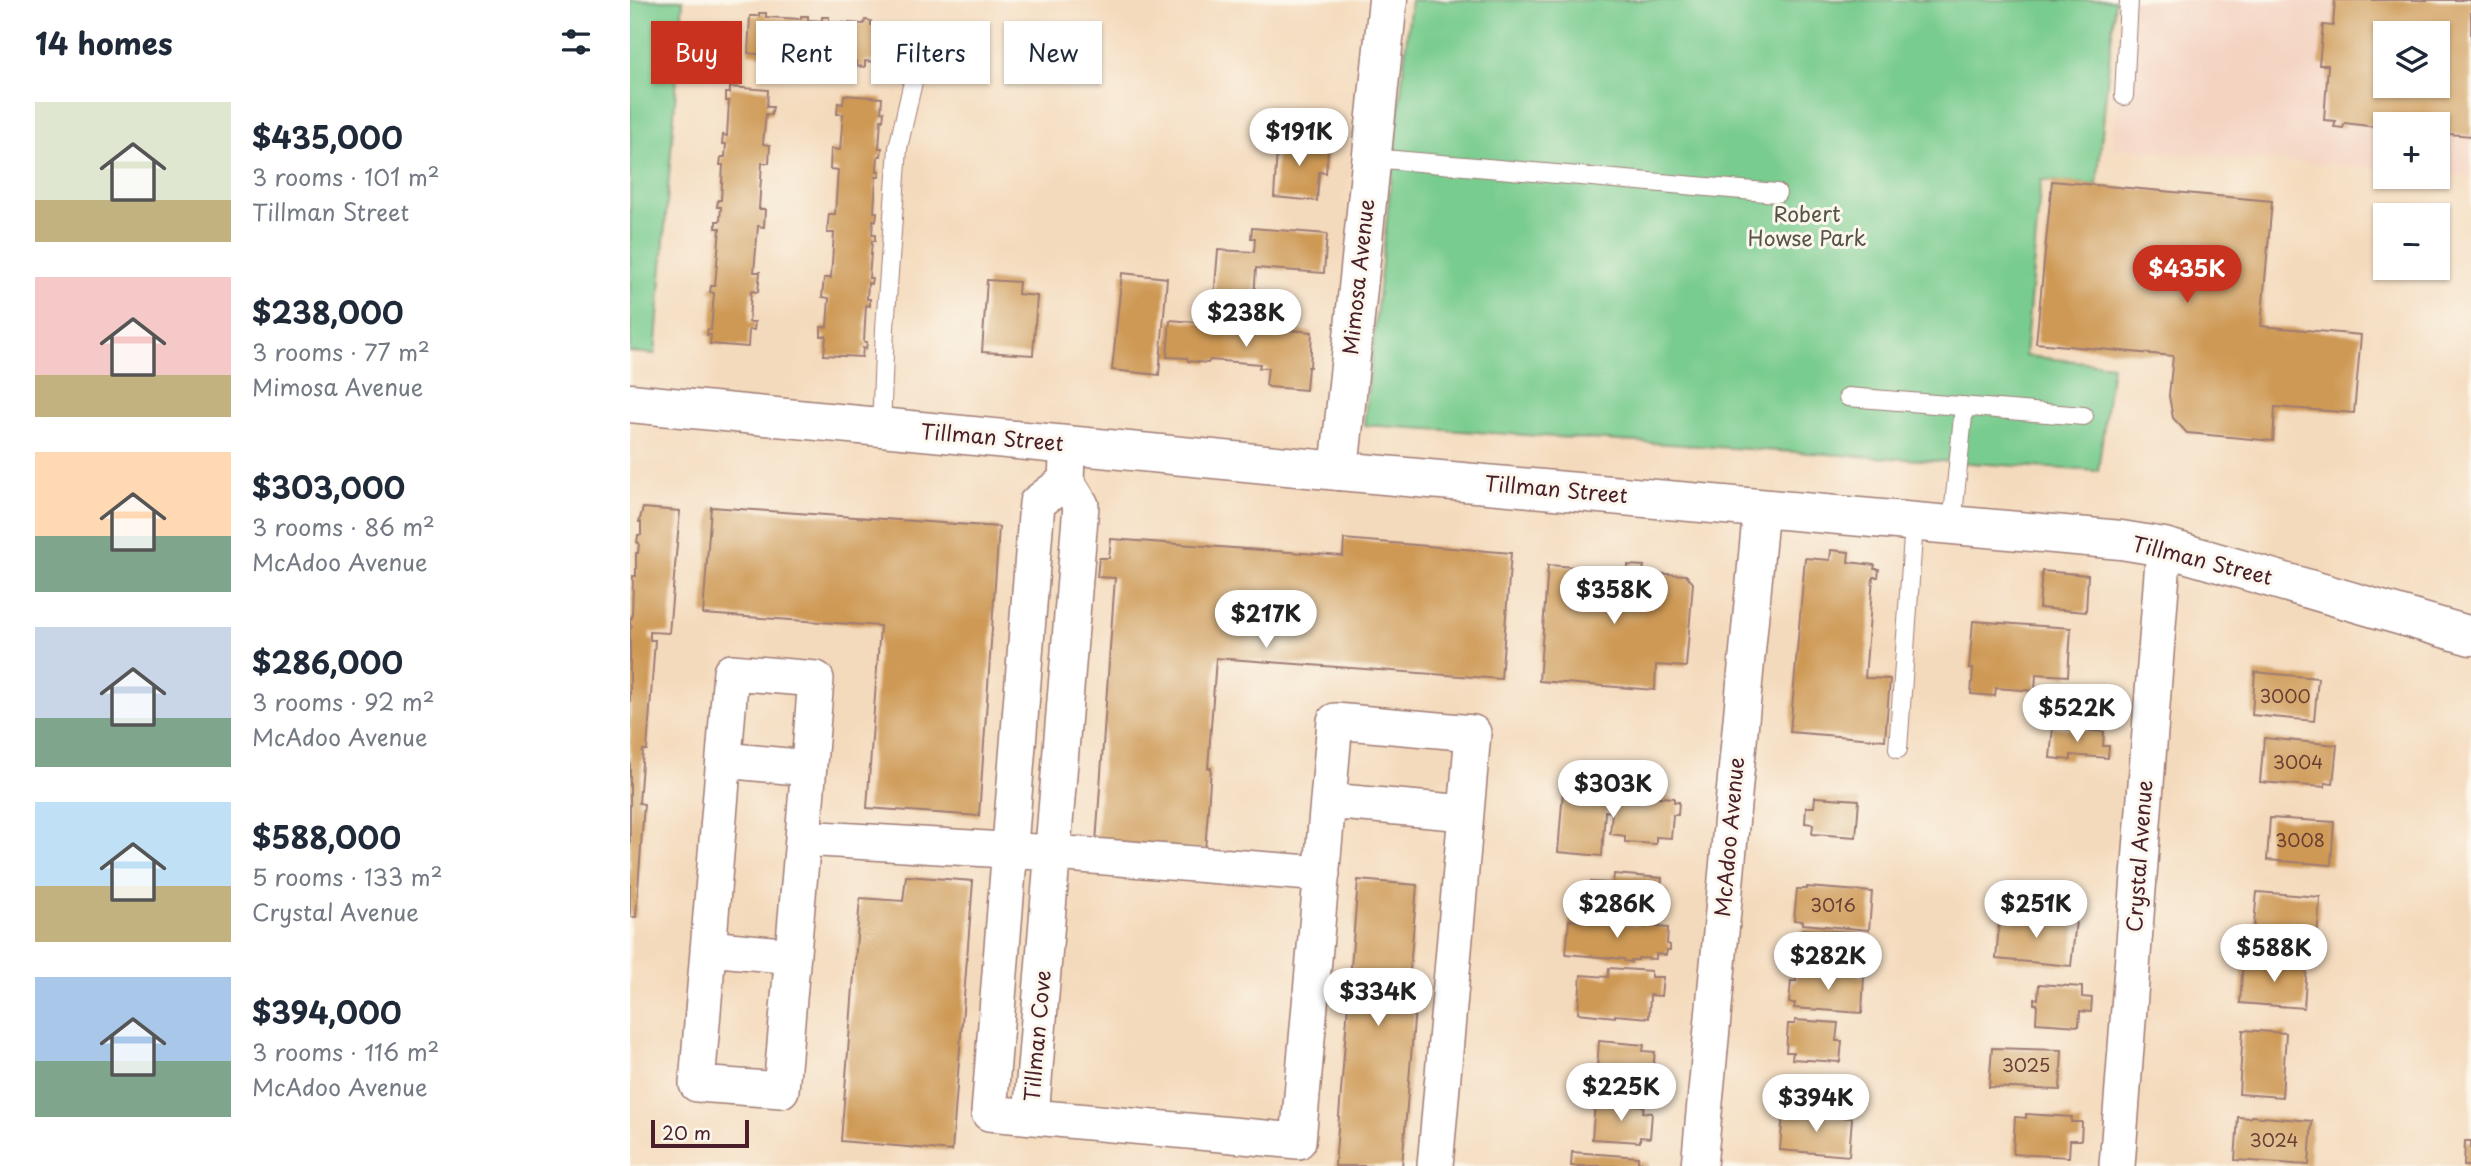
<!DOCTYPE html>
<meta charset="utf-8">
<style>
body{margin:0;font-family:"Playpen Sans",sans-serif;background:#f2f2f3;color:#1f2937;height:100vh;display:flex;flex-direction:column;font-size:26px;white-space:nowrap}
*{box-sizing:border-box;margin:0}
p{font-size:23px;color:#747a83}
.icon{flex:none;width:38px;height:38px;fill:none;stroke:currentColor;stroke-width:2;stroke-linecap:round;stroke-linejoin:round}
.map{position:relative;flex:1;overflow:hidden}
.details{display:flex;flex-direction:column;background:#fff;width:630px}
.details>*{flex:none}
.hud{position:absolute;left:21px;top:21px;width:665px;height:63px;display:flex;gap:14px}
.controls{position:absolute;left:1743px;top:21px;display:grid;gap:14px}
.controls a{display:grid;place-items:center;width:77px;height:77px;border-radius:0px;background:#fff;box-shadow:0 2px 5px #0004;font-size:35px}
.scale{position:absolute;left:21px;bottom:18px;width:98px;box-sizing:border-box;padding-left:7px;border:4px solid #4a1f2b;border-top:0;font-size:19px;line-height:24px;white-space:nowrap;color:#4a1f2b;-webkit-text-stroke:5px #fbf7ec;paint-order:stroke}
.price{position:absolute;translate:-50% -60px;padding:0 16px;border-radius:24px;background:#fff;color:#222;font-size:23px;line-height:46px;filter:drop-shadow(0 2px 4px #0008)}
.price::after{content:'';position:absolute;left:50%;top:42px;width:21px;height:16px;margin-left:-10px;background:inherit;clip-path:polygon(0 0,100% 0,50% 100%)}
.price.current{background:#c8321e;color:#fff}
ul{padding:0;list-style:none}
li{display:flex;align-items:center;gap:21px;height:175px;padding:0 35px}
li span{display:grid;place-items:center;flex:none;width:196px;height:140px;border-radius:0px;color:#555}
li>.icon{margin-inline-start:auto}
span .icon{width:84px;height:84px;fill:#fffc;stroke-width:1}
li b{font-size:30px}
h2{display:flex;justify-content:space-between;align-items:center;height:84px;padding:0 35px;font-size:30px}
.chip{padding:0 24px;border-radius:0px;background:#fff;box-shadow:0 2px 5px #0004;font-size:24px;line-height:63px}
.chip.current{background:#c8321e;color:#fff}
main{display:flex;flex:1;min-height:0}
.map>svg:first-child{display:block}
.built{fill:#f4d3c1;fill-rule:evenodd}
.green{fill:#79cc8f;stroke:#62765d;stroke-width:2}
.building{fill:#ce9954;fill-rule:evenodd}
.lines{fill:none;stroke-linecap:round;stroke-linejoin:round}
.service-casing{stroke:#9f7c74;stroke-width:20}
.minor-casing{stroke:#9f7c74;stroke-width:38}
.tertiary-casing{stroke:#9f7c74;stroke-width:41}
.secondary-casing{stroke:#9f7c74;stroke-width:41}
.service{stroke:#fff;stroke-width:18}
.minor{stroke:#fff;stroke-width:35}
.tertiary{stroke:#fff;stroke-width:38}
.secondary{stroke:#fff;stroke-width:38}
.labels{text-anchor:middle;stroke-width:6;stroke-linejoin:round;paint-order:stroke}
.number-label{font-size:18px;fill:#6b3e35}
.park-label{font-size:21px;fill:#585349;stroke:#fbf7ec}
.street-label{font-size:21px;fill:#4a1f2b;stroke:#fbf7ec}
</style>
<main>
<section class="details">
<h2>14 homes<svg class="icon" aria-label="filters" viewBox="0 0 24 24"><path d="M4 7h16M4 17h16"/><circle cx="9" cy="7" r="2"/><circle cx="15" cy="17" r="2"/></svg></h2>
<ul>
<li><span style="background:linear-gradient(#dfe7d0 70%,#c2b280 0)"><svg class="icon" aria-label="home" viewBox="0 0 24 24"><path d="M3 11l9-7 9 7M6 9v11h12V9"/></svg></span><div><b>$435,000</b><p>3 rooms · 101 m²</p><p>Tillman Street</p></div></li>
<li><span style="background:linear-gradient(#f6c9c9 70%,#c2b280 0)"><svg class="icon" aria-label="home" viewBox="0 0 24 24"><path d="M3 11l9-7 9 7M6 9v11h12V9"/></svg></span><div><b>$238,000</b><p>3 rooms · 77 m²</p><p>Mimosa Avenue</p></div></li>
<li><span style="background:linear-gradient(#ffd9b3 60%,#7fa58c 0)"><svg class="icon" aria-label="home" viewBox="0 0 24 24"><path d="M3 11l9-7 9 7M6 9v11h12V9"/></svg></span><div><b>$303,000</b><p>3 rooms · 86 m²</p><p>McAdoo Avenue</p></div></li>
<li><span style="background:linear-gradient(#c9d6e8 65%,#7fa58c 0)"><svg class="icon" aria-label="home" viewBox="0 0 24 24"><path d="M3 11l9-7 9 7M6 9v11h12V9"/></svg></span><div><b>$286,000</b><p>3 rooms · 92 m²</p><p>McAdoo Avenue</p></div></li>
<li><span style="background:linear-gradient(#bfe0f5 60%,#c2b280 0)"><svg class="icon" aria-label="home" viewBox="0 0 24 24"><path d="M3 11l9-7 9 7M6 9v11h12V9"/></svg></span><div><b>$588,000</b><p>5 rooms · 133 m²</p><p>Crystal Avenue</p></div></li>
<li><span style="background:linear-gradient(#a9c7e8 60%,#7fa58c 0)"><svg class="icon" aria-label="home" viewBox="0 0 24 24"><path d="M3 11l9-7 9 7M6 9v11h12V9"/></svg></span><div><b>$394,000</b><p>3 rooms · 116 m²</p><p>McAdoo Avenue</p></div></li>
</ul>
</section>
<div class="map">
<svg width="1841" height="1166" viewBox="0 0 1841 1166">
<rect width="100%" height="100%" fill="#fbf7ec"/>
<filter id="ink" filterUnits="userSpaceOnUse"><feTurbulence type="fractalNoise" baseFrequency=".0143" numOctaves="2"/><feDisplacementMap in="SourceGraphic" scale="14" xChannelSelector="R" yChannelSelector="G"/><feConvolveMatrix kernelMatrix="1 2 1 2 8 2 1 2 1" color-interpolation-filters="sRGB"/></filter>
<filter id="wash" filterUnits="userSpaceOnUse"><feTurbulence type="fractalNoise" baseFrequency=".00686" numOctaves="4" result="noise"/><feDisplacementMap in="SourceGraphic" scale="28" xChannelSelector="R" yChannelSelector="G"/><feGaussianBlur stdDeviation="1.57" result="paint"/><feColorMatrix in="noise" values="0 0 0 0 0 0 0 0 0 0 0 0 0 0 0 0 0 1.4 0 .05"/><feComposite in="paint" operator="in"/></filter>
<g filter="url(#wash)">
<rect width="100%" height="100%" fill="#f4dabc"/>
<path class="built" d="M1496 0H1841V176L1808 174V124H1755V169L1483 148ZM1755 33H1808V86H1755Z"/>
<path class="green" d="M0 0H53L25 354 0 352Z
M781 0H1485L1467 185 1411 180 1395 356 1482 365 1468 471 734 425Z"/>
<g id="blocks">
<path class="building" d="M1705 0H1841V136L1808 133V124H1755V128L1715 123 1713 128 1704 127 1706 121 1694 120 1698 65H1689L1693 25 1703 26ZM1755 33H1808V86H1755Z
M129 13H136V17L171 19V16H178V20L192 21V17H199V22L234 24 235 20 241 21V25L248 26 245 62 235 61V67L226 66V61L193 59V66L171 65 172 58 142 56V61L134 60V55L118 53 120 16H129Z
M100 87 138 90 137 107H143L141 115 136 114 133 144 140 145 139 163H132L129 209H135L134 227 128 226 124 272H130L128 292 121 291 119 322H125L124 330H119L118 347 80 344 81 335H77L78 329 81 330 84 293 80 292 81 286H85L90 228H86V221H90L91 207H87L88 200H91L93 165H90L91 157H95L96 144H92L93 135 97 136 99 101H96V93H100Z
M214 95 252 98 251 111 254 112 253 120 251 119 249 148H252L251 156H248L247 171H250L249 177H246L244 212H247L246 221 243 220 242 235H245V241H242L239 278H242L241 284 238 283 237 299H240V306L236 305 234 342H237L236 349 233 348 232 357 194 355 196 336H191V327H197L199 298 192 297 194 278H201L204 233H197L199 214H205L208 170 200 169 201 149 210 150 213 114H207L208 103 213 104Z
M648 135 691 139 690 150 698 151 696 173 689 172 687 201 644 197Z
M1422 181 1642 201 1631 326 1731 335 1724 413 1645 407 1643 441 1557 433 1543 418 1539 396 1543 356 1406 343Z
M622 228 697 234 694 273 626 268 623 314 583 311 588 250 624 252 625 238H621Z
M492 273 537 278 529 375 482 370Z
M357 280 389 282 388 294 407 296 403 355 352 352Z
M540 320 682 332 680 367H678L676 390 639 387 636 385 638 368H629L630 364 580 360 578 363 558 361 557 358 537 357Z
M81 507 369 527 349 816 237 808 250 626 73 614Z
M13 508 50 511 39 633 20 632V640H25L17 750H13L9 803 14 804 6 917H0V630L2 626 0 625V618H2L3 576H6V553H8L9 543H7L8 535H11V522H9Z
M481 539 713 556 714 539 881 553 871 679 586 658 578 768H581L575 851 466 843 485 578 467 577 469 558H479Z
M1201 550 1219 552 1218 562 1245 565 1244 569H1249L1248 577H1243L1235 678 1260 679 1255 740 1160 732 1175 558 1200 560Z
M918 565 998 571V565L1014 566 1013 571 1018 573 1056 575 1063 583 1056 667 1026 665 1025 690 909 681Z
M1412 571 1458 575 1456 612 1409 608Z
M1343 621 1441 628 1438 676 1406 674 1405 691 1366 688 1365 696 1341 694 1343 669H1339Z
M1625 672 1688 678 1684 721 1622 715Z
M1423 727 1474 732 1473 746H1479L1478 758 1441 755V760L1420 758Z
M1634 738 1707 745 1703 784 1695 783V787L1630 782Z
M933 791 1044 798V802H1049L1048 815H1043L1041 838 1026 837V844L995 842V836L980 834 982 812 975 811 972 856 928 852Z
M1185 797 1229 800 1226 837 1182 834 1183 824 1175 823 1176 807H1184Z
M1640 818 1704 822 1701 865 1637 860Z
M984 874 1032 878 1031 889 1038 890 1037 905 1029 904V916L984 912 985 908 960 906 961 882 983 883Z
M276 876 343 881 322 1151 211 1141 230 898 273 901Z
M728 880 787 885 777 1007 785 1008 772 1166H705Z
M1177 887 1242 892 1239 930 1173 924V921L1164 920 1167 889H1177Z
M1627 892 1690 897 1687 940 1623 935Z
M1370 914 1446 921 1441 966 1366 959Z
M939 920 1008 925 1009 921 1029 922 1028 927 1038 928 1037 944 1040 945V950H1037L1036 955 1026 954V959L1008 958V960H1001V962L994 961V959L936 954Z
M1172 929 1230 933 1228 971 1170 966 1171 961 1164 960 1166 934 1172 935Z
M1613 960 1677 965 1674 1008 1610 1003Z
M979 968 1021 971V977H1033L1031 996 1020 995 1019 1018 985 1015V1017L948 1013 951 975 978 977Z
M1167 970 1234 976 1232 1013 1164 1008 1165 1003H1159L1161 981H1166Z
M1409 984 1452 987V997L1462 998 1461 1012 1450 1011 1449 1026 1406 1023 1407 1004H1404V998L1408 999Z
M1165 1020 1208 1023 1206 1041H1212L1210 1062 1162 1059 1163 1052H1156L1158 1024H1165Z
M1613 1030 1656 1033 1652 1097 1609 1094Z
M969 1041 1014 1045 1013 1051 1025 1052 1023 1069 1012 1068 1011 1084 966 1081Z
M1362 1048 1432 1050 1430 1090 1359 1087Z
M965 1102 1014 1106 1013 1112 1022 1113 1020 1138 1010 1137V1142L962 1139Z
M1153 1112 1222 1118 1219 1156 1150 1150Z
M1396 1114 1442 1117 1441 1122H1452L1451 1140H1440L1439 1157 1383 1154 1385 1117 1396 1118Z
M1621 1116 1682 1121 1679 1165 1605 1160 1608 1117 1620 1118Z
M1835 1141H1841V1166H1834Z
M942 1152 1008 1157V1162H1018V1166H941Z"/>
</g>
</g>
<g filter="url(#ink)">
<use href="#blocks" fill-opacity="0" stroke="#9f7c74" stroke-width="2"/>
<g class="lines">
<g class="service-casing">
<path id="service" d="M1494 96 1499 0
M742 158 1147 193
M1218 397 1454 416
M251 428 255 328 268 148 292 42
M1322 526 1334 406
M1268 749 1284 523"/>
</g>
<g class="minor-casing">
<path id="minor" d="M436 481 407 503 359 1113 668 1141 705 721 843 733 805 1166
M94 760 178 768
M698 801 836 813
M173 838 151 1090 67 1084 101 672 186 679 173 838 424 853 692 874
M78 948 163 956
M401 1117 451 505 436 481 437 458
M1069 1166 1131 508
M1487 1166 1534 547"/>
</g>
<g class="tertiary-casing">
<path id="tertiary" d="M709 471 758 0"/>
</g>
<g class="secondary-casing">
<path id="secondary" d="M0 403 709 471 1491 540 1534 547 1841 636"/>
</g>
<use href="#service" class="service"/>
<use href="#minor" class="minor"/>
<use href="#tertiary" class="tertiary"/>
<use href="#secondary" class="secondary"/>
</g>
</g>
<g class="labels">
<g class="number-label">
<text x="1655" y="703">3000</text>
<text x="1668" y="769">3004</text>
<text x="1670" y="847">3008</text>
<text x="1203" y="912">3016</text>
<text x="1396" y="1072">3025</text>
<text x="1644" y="1147">3024</text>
</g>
<g class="park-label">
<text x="1177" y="222">Robert<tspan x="1177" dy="24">Howse Park</tspan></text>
</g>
<g class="street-label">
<text transform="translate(729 277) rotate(-84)" y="7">Mimosa Avenue</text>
<text transform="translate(362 438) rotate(5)" y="7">Tillman Street</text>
<text transform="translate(926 490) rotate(5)" y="7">Tillman Street</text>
<text transform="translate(1572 561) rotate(14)" y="7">Tillman Street</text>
<text transform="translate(1100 837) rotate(-85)" y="7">McAdoo Avenue</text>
<text transform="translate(1510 856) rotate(-86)" y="7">Crystal Avenue</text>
<text transform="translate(408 1036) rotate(-85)" y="7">Tillman Cove</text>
</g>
</g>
</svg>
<div class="controls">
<a><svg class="icon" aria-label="layers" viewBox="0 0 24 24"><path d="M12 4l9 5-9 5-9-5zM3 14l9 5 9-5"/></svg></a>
<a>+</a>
<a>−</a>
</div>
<div class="scale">20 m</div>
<b class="price" style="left:669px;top:168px">$191K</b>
<b class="price current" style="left:1557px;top:305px">$435K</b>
<b class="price" style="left:616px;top:349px">$238K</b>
<b class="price" style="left:984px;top:626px">$358K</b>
<b class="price" style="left:636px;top:650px">$217K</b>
<b class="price" style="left:1447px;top:744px">$522K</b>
<b class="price" style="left:983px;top:820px">$303K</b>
<b class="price" style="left:987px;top:940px">$286K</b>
<b class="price" style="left:1406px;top:940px">$251K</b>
<b class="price" style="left:1644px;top:984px">$588K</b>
<b class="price" style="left:1198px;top:992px">$282K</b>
<b class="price" style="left:748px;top:1028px">$334K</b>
<b class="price" style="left:991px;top:1123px">$225K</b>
<b class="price" style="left:1186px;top:1134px">$394K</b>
<div class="hud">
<a class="chip current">Buy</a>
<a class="chip">Rent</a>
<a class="chip">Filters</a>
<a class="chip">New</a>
</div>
</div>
</main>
